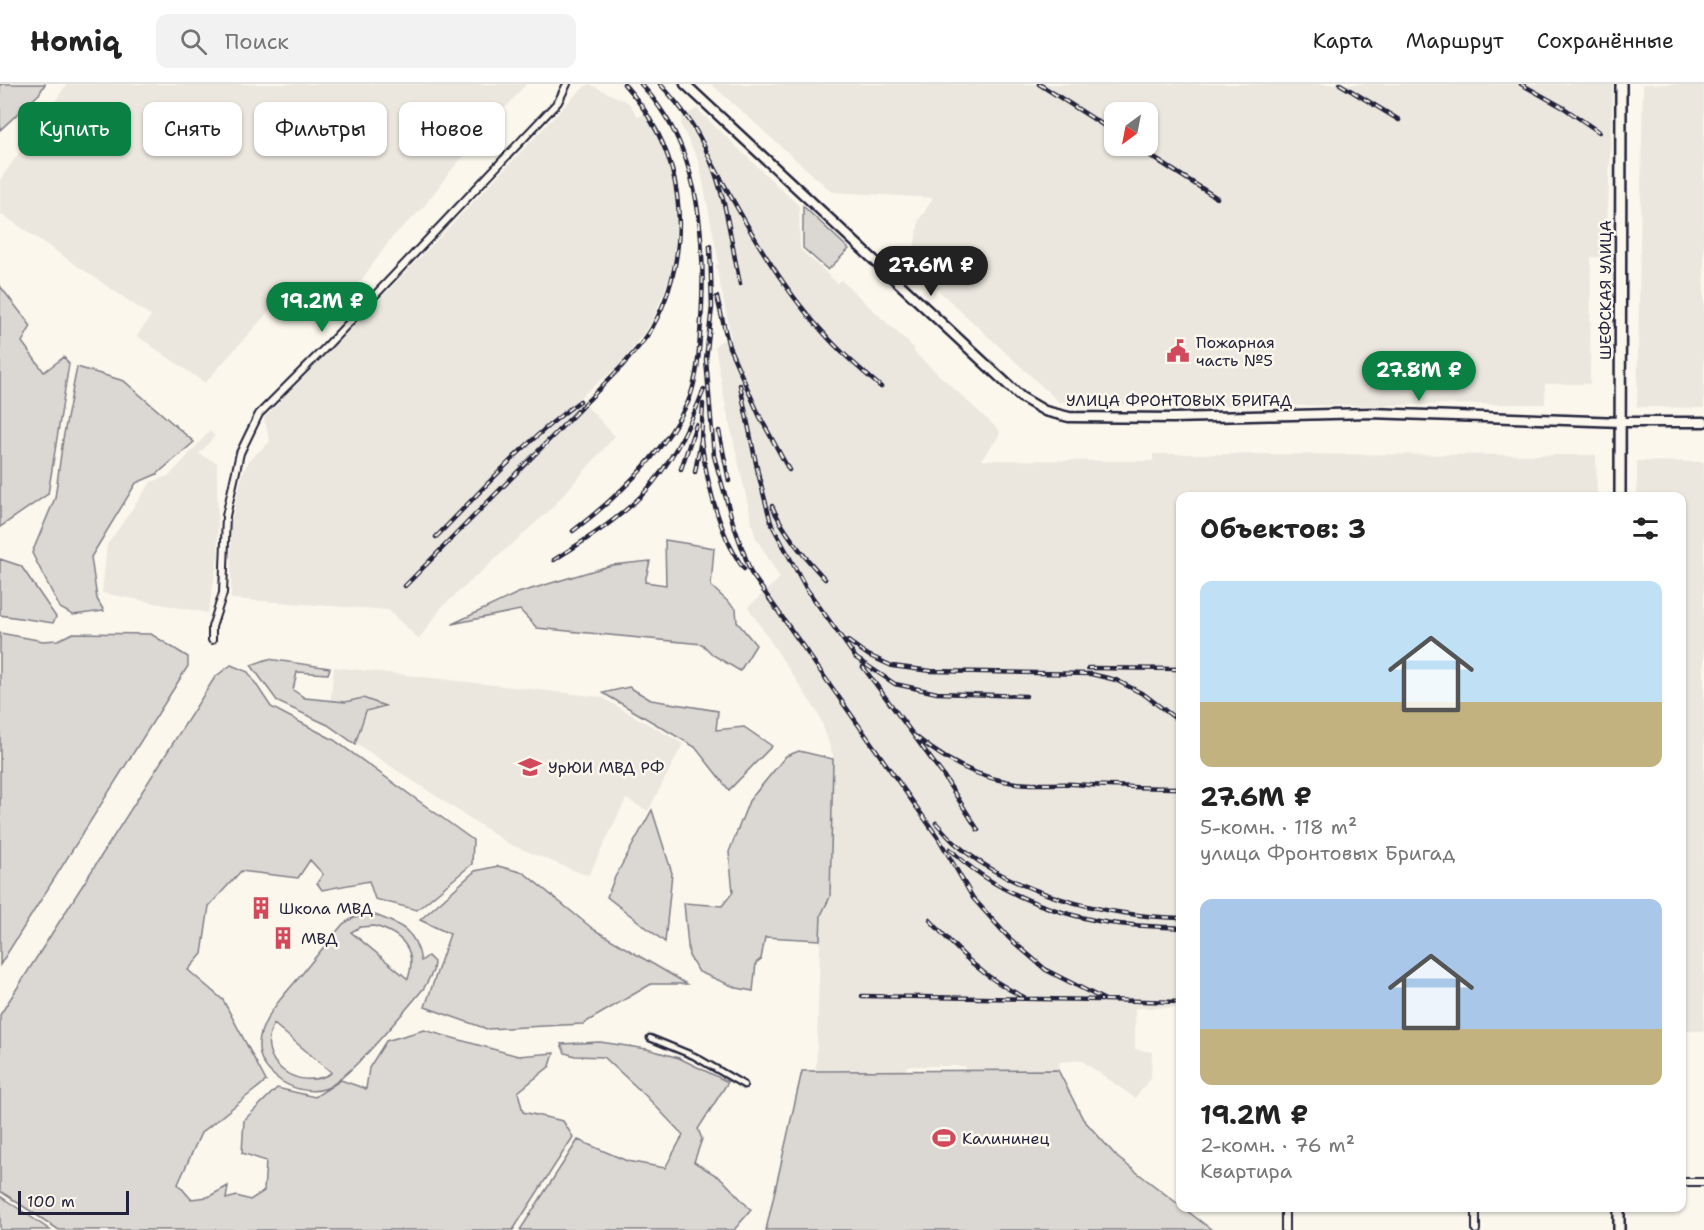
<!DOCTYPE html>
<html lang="ru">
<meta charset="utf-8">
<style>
body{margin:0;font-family:"Shantell Sans",sans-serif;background:#f2f2f2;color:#222;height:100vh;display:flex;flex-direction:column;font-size:22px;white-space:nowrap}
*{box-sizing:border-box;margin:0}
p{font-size:20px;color:#767676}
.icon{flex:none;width:33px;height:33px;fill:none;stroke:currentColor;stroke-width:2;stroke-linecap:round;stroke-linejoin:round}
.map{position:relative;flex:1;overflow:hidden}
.side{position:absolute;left:1176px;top:408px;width:510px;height:720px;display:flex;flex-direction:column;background:#fff;border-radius:12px;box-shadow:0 2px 4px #0004}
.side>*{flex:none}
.hud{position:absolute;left:18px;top:18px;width:570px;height:54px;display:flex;gap:12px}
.needle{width:39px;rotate:212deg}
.fabs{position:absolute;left:1104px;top:18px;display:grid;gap:12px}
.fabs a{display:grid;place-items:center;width:54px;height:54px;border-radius:12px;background:#fff;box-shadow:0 2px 4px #0004;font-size:30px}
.scale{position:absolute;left:18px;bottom:15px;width:111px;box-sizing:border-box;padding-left:6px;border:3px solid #22223b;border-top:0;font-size:16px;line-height:21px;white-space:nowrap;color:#22223b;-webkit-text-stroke:4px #fbf7ec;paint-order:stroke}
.price{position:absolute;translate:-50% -51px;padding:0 14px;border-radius:21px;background:#0b8043;color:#fff;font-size:20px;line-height:39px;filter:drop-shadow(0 2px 3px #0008)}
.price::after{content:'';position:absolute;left:50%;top:36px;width:18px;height:14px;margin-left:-9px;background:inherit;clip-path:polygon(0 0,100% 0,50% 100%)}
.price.current{background:#222;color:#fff}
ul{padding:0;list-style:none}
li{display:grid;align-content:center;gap:12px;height:318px;padding:0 24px}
li span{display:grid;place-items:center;height:186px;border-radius:12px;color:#555}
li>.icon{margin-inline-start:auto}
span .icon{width:108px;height:108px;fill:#fffc;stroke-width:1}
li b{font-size:26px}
h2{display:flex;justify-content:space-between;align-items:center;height:72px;padding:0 24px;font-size:26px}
.chip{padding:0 21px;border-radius:12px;background:#fff;box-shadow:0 2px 4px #0004;font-size:21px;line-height:54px}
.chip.current{background:#0b8043;color:#fff}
header{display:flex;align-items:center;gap:36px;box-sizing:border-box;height:84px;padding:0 30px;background:#fff;border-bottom:2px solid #e0e0e0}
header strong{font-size:28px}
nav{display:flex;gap:33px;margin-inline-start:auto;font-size:21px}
.search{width:420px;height:54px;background:#f2f2f2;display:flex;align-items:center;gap:15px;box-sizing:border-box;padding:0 21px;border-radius:12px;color:#767676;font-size:22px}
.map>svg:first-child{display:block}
.built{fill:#ebe7df;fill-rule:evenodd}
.green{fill:#dbd8d3;stroke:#7e7d87;stroke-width:1.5;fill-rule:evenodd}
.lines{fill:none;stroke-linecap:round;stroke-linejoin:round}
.pedestrian-casing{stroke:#22223b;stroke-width:9}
.minor-casing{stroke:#22223b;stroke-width:10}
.secondary-casing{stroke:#22223b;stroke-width:13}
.primary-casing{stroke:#22223b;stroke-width:14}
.pedestrian{stroke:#fbf7ec;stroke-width:4.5}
.minor{stroke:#fbf7ec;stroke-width:6}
.secondary{stroke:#fbf7ec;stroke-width:8}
.primary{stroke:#fbf7ec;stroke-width:9}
.rail-casing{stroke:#22223b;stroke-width:4.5}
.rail{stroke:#fbf7ec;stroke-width:2;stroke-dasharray:7;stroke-linecap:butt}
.labels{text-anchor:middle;stroke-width:5;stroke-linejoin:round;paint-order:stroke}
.street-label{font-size:16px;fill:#22223b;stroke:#fbf7ec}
.poi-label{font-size:16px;fill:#22223b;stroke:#fbf7ec;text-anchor:start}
</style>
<header>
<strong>Homiq</strong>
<div class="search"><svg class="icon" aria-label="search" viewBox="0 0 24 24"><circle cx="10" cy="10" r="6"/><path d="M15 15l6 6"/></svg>Поиск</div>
<nav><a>Карта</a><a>Маршрут</a><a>Сохранённые</a></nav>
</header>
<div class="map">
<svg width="1704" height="1146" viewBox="0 0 1704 1146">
<rect width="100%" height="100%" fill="#fbf7ec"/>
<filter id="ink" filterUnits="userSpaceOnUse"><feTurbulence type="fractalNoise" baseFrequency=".0167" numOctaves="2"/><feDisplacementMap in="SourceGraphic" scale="12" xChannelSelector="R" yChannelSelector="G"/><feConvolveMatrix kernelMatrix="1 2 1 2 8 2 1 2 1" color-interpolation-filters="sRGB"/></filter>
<g filter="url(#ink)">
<path class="built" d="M67 0H526L449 89 422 125 393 152 363 194 350 207 339 213 306 219 297 197 286 208 205 299 137 252 151 232 0 129V96Z
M589 0 629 19 638 33 644 30 662 59 672 91 677 120 674 176 665 206 651 239 621 280 579 314 615 352 551 425 442 523 419 555 388 526 231 515V438L243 388 250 375 270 358 264 334 436 157 577 9Z
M711 0H1613L1606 173H1591L1590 300H1545V320L1214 322V319H1204V321H1137L1059 318 911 181 919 136 933 114 832 108ZM1114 28H1148V62H1114Z
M1643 0H1704V324L1637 323Z
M697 25 799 122 800 165 837 199 841 196 914 264V268L1000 347 999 352 981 376 1153 377V370H1170L1596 371 1597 412H1180V924H1135V965L1152 968 1151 994 1135 1014 1081 976 1060 978 1058 986 968 988 965 982H907L906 986H816L821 831 830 813 833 671 819 631 748 523 780 494 755 452 725 319 715 262 719 258 731 253 716 181 719 180 699 78 681 41 682 33Z
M210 347 215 352 199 370 217 379 218 473 208 529 102 509 107 461 151 398 170 391Z
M1637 377 1704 378V947H1682V412H1637Z
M334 583 601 613 683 660 648 727 626 715 589 791 583 790 509 760 328 641Z"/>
<path class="green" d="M0 0H45L39 10 0 46Z
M803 122 849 165 828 186 803 164Z
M0 202 31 242 22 258 44 288 64 273 69 280 48 410 0 443Z
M77 283 124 297 194 358 157 390 136 399 91 473 97 515 104 527 73 531 60 524 32 469 55 414 63 355Z
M665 456 714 464 711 502 736 525 737 538 756 561 740 587 713 571 702 560 537 544 520 526 452 540 518 509 612 481 650 477 645 498 666 501Z
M0 475 21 482 56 533 53 539 0 531Z
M0 549 43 557 58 556 73 549 151 550 188 573V582L0 881Z
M268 575 330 584 328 590 297 588 293 606 305 614 345 618 363 614 385 622 366 627 355 660 328 641 278 618 251 581Z
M231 581 248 588 271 623 334 656 473 756 472 780 417 826 375 815 369 797 322 806 317 799 323 790 310 776 298 794 241 787 209 822 202 870 188 886 223 916 266 997 201 1049 178 1100 191 1115 208 1113 228 1102 226 1115 237 1112 250 1116 264 1107 266 1077 242 1069 244 1036 277 1004 315 1013 341 996 366 1005 369 984 386 957 424 946 518 972 554 969 550 982 518 1008 523 1028 563 1037 573 1053 513 1146H59L0 1107V931L215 593Z
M629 603 651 616 718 627 716 646 744 643 772 662 729 706 695 663 603 609Z
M799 667 833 675 830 813 821 831 820 856 765 853 761 875 756 879 753 907 737 904 699 888 689 872 684 819 722 822 733 808 729 768 749 717 786 672Z
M652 726 672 789 665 858 607 813 615 793Z
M498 782 524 789 593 845 687 900H651L583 940 487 945 425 923 450 850 420 836 475 787Z
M375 831C402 841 416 847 421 877L428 872 434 878 433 887 424 904C406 925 347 998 324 1005 309 1010 289 1004 277 994 234 961 278 918 302 890 315 873 329 857 343 840L354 833ZM374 842C401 849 418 866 408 895L351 848 360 843ZM274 940 331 988V989C297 1010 253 975 274 940Z
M600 958 647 965 679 974 728 998 698 1045 702 1055 694 1078 722 1095 751 1126 734 1146H520L578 1056 627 1077 665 1084 683 1051 646 1012 604 973 575 972 565 969 561 960Z
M1058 986 1083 1035 1118 1074 1212 1146H766L802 987Z
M0 1112 50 1146H0Z"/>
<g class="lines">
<g class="pedestrian-casing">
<path id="pedestrian" d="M650 954 694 972 744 1001"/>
</g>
<g class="minor-casing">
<path id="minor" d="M212 556V543L223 509 226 432 240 369 259 330 325 264 558 18 567 0
M1682 1098H1704
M1285 1124V1146
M1476 1146V1124"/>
</g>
<g class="secondary-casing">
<path id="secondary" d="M685 0 1021 313 1045 327 1069 333 1173 334 1370 329 1621 338H1704"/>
</g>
<g class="primary-casing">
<path id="primary" d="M1620 412 1621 0
M1619 1146V1124"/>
</g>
<use href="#pedestrian" class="pedestrian"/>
<use href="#minor" class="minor"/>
<use href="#secondary" class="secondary"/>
<use href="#primary" class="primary"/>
<g class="rail-casing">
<path id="rail" d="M660 0C680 21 698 46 709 73 726 112 731 158 740 200
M1039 0 1114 48
M1340 0 1399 36
M1521 0 1564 24 1599 48
M1135 62 1217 114
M709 73C741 131 776 197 821 246 839 267 860 285 881 303
M710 162 712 223 706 275 714 372 733 439 751 489 939 755 973 814 1009 854 1046 886 1105 916 1180 918
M717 213 729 263 760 333 789 386
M740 301 758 389 761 397
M719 347 729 397
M701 356C707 399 718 449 744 485
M681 385 696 341
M695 388 701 356 703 320
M758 389 771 439 806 504 856 574 895 600 937 609 1026 612
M772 422C784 449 805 474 825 495
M573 447C619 412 663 370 688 318 697 297 699 273 700 251 705 192 704 121 682 65 673 42 658 19 641 0
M436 453C482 406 526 356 580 317
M554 476C585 456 618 436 644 409 671 380 690 342 704 305
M405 502 621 283C632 271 644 258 652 244 687 181 689 99 651 37 644 23 634 12 624 0
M848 557 868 571 892 582 931 587 1091 590 1116 596 1145 611 1180 638
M863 583 943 691 978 746
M1088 584 1180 585
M915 652C943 675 973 692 1009 698 1030 702 1053 699 1074 700 1110 702 1145 704 1180 704
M936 739C942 745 948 753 955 759 1013 810 1105 832 1180 834
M950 765C989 804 1044 826 1098 837 1124 842 1153 842 1180 844
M930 836C959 868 983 894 1024 913
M862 912 1102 916"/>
</g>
<use href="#rail" class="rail"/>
</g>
</g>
<defs>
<g id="civic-bare" transform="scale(1.8)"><path d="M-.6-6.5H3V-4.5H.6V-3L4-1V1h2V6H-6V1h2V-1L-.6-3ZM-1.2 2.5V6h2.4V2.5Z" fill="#d1495b" stroke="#fbf7ec" stroke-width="2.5" paint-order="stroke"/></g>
<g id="university-bare" transform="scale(1.8)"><path d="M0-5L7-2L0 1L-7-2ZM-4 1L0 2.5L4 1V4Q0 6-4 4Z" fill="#d1495b" stroke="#fbf7ec" stroke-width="2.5" paint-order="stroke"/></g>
<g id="building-bare" transform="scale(1.8)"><path d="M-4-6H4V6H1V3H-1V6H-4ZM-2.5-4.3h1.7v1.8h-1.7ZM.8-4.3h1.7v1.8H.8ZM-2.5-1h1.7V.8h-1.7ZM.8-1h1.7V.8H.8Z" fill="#d1495b" stroke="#fbf7ec" stroke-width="2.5" paint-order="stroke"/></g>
<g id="stadium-bare" transform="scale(1.8)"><path d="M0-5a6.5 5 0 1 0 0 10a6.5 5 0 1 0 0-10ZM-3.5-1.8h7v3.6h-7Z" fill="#d1495b" stroke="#fbf7ec" stroke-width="2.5" paint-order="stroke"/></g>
</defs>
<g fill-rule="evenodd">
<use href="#civic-bare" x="1178" y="267"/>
<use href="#university-bare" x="530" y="683"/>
<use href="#building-bare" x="261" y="824"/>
<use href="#building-bare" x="283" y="854"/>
<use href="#stadium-bare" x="944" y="1054"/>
</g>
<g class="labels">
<g class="street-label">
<text transform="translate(1605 206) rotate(-90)" y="6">ШЕФСКАЯ УЛИЦА</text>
<text x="1179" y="322">УЛИЦА ФРОНТОВЫХ БРИГАД</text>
</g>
<g class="poi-label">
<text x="1196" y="264">Пожарная<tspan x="1196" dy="18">часть №5</tspan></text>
<text x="548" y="689">УрЮИ МВД РФ</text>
<text x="279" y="830">Школа МВД</text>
<text x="301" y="860">МВД</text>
<text x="962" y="1060">Калининец</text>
</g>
</g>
</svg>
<div class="fabs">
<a><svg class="needle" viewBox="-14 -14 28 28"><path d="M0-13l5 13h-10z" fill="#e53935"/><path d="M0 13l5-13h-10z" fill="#767676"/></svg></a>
</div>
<div class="scale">100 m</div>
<b class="price current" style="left:931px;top:213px">27.6M ₽</b>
<b class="price" style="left:322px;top:249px">19.2M ₽</b>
<b class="price" style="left:1419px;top:318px">27.8M ₽</b>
<div class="hud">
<a class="chip current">Купить</a>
<a class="chip">Снять</a>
<a class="chip">Фильтры</a>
<a class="chip">Новое</a>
</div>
<section class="side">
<h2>Объектов: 3<svg class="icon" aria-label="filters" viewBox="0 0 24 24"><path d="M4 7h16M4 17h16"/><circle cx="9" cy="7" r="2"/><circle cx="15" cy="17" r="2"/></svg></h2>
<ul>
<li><span style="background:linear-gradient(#bfe0f5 65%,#c2b280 0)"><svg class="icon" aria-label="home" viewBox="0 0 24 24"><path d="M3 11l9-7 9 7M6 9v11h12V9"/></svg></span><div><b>27.6M ₽</b><p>5-комн. · 118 m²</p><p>улица Фронтовых Бригад</p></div></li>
<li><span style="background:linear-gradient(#a9c7e8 70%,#c2b280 0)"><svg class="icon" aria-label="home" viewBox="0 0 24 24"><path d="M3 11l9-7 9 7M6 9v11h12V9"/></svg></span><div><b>19.2M ₽</b><p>2-комн. · 76 m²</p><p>Квартира</p></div></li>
</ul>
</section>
</div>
